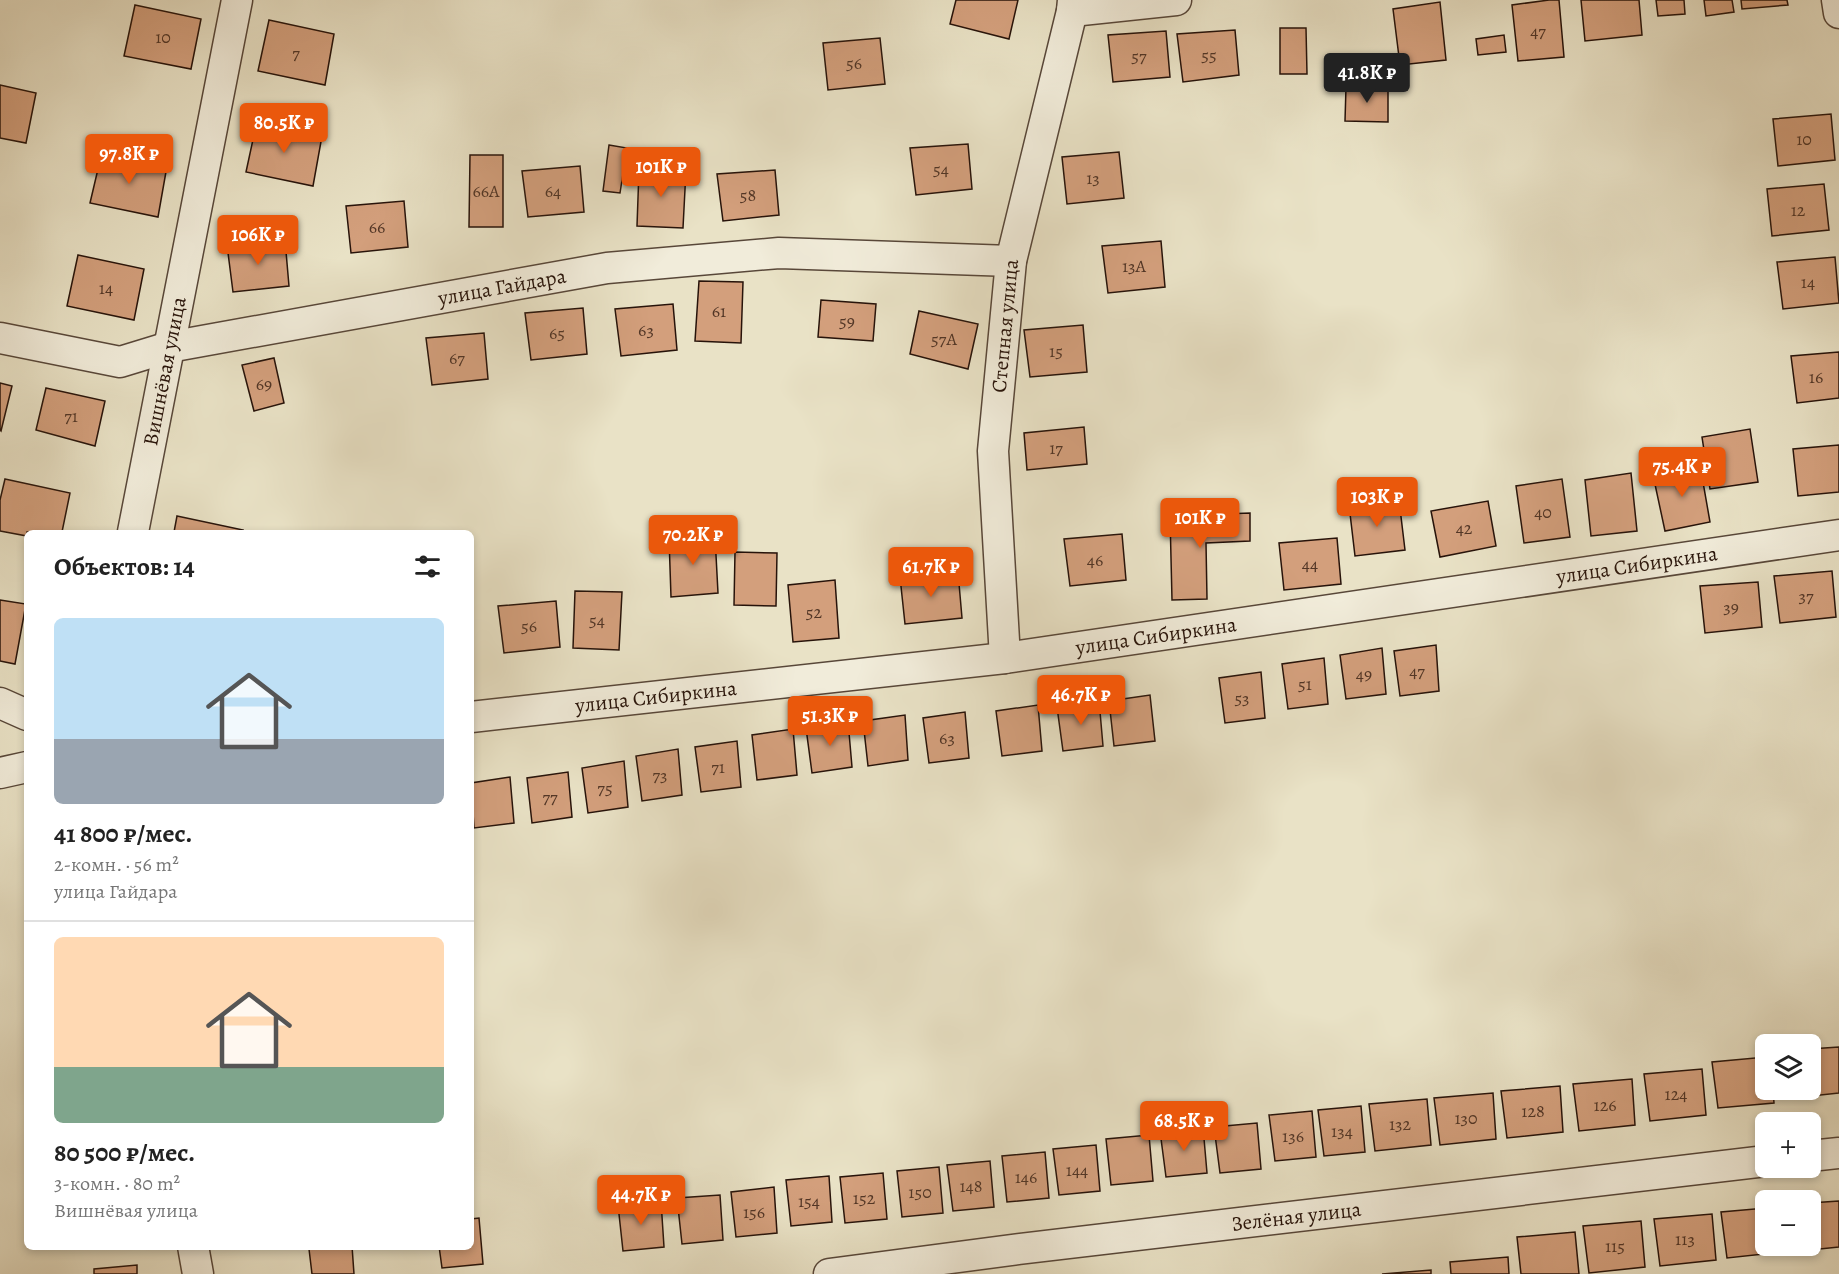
<!DOCTYPE html>
<html lang="ru">
<meta charset="utf-8">
<style>
body{margin:0;font-family:Alegreya,serif;background:#f6f6f6;color:#222;height:100vh;display:flex;flex-direction:column;font-size:22px;white-space:nowrap}
*{box-sizing:border-box;margin:0}
p{font-size:20px;color:#767676}
.icon{flex:none;width:33px;height:33px;fill:none;stroke:currentColor;stroke-width:2;stroke-linecap:round;stroke-linejoin:round}
.map{position:relative;flex:1;overflow:hidden}
.side{position:absolute;left:24px;top:530px;width:450px;height:720px;display:flex;flex-direction:column;background:#fff;border-radius:9px;box-shadow:0 3px 9px #0003}
.side>*{flex:none}
.controls{position:absolute;left:1755px;top:1034px;display:grid;gap:12px}
.controls a{display:grid;place-items:center;width:66px;height:66px;border-radius:9px;background:#fff;box-shadow:0 3px 9px #0003;font-size:30px}
.price{position:absolute;translate:-50% -51px;padding:0 14px;border-radius:6px;background:#ea580c;color:#fff;font-size:20px;line-height:39px;filter:drop-shadow(0 2px 3px #0008)}
.price::after{content:'';position:absolute;left:50%;top:36px;width:18px;height:14px;margin-left:-9px;background:inherit;clip-path:polygon(0 0,100% 0,50% 100%)}
.price.current{background:#222;color:#fff}
ul{padding:0;list-style:none}
li{display:grid;align-content:center;gap:12px;height:318px;padding:0 30px}
li+li{border-top:2px solid #e0e0e0}
li span{display:grid;place-items:center;height:186px;border-radius:9px;color:#555}
li>.icon{margin-inline-start:auto}
span .icon{width:108px;height:108px;fill:#fffc;stroke-width:1}
li b{font-size:26px}
h2{display:flex;justify-content:space-between;align-items:center;height:72px;padding:0 30px;font-size:26px}
.map>svg:first-child{display:block}
.building{fill:#d39f7c;stroke:#27130a;stroke-width:1.5}
.lines{fill:none;stroke-linecap:round;stroke-linejoin:round}
.minor-casing{stroke:#584739;stroke-width:33}
.minor{stroke:#f1ecda;stroke-width:30}
.labels{text-anchor:middle;stroke-width:6;stroke-linejoin:round;paint-order:stroke}
.number-label{font-size:18px;fill:#523626}
.street-label{font-size:21px;fill:#27130a;stroke:#f1ecda}
</style>
<div class="map">
<svg width="1839" height="1274" viewBox="0 0 1839 1274">
<rect width="100%" height="100%" fill="#e9e2c6"/>
<filter id="stains"><feTurbulence type="fractalNoise" baseFrequency=".00333" numOctaves="4"/><feColorMatrix values="0 0 0 0 .2 0 0 0 0 .09 0 0 0 0 .02 0 0 0 .5 -.17"/></filter>
<radialGradient id="worn" r=".72"><stop offset=".6" stop-color="#630" stop-opacity="0"/><stop offset="1" stop-color="#630" stop-opacity=".3"/></radialGradient>
<path class="building" d="M956 0H1018L1009 39 950 24Z
M1549 0H1559L1564 57 1518 61 1512 5Z
M1581 0H1639L1642 35 1585 41Z
M1656 0H1684L1685 14 1658 16Z
M1704 0H1732L1734 12 1706 16Z
M1741 0H1787L1788 5 1742 9Z
M1440 2 1446 60 1400 65 1393 9Z
M135 5 201 19 191 69 124 56Z
M269 20 334 34 325 85 258 71Z
M1280 28H1306L1307 74H1280Z
M1235 30 1239 75 1183 82 1177 34Z
M1166 31 1170 77 1113 82 1108 35Z
M1504 35 1506 52 1478 55 1476 39Z
M880 38 885 84 828 90 823 43Z
M0 85 36 93 26 143 0 138Z
M1346 87H1388V122L1345 121Z
M1831 114 1835 160 1778 166 1773 119Z
M257 121 322 136 313 186 246 172Z
M968 144 972 189 916 195 910 148Z
M609 145 627 148 620 193 603 191Z
M102 152 167 166 158 217 90 203Z
M1119 152 1124 198 1067 204 1062 157Z
M470 155H503V227H469Z
M580 166 584 212 528 217 522 171Z
M639 170H686L683 228 637 226Z
M775 170 779 215 723 221 717 174Z
M1824 184 1829 230 1772 236 1767 189Z
M404 201 408 247 351 253 346 206Z
M285 240 289 286 233 292 227 245Z
M1161 241 1165 287 1108 293 1102 246Z
M78 255 144 269 134 320 67 306Z
M1835 257 1839 303 1783 309 1777 262Z
M699 281 743 282 741 343 695 341Z
M821 300 876 304 873 341 818 337Z
M673 304 677 350 621 356 615 309Z
M583 308 587 354 531 360 525 313Z
M919 311 978 324 968 369 910 354Z
M1083 325 1087 372 1030 377 1024 330Z
M484 333 488 379 432 385 426 338Z
M1839 352V398L1797 403 1791 356Z
M274 358 284 403 254 411 242 365Z
M0 383 12 386 1 431 0 430Z
M46 388 105 401 95 446 36 430Z
M1084 427 1087 464 1027 470 1024 433Z
M1750 429 1758 482 1710 489 1702 437Z
M1839 445V492L1798 496 1793 449Z
M1700 465 1710 522 1665 531 1653 475Z
M1631 473 1637 531 1591 536 1585 480Z
M5 479 70 493 62 532H27V536L0 531V500Z
M1562 479 1570 537 1524 543 1516 486Z
M1399 500 1405 550 1355 556 1349 505Z
M1488 501 1496 546 1440 557 1431 511Z
M1250 513V541L1206 543 1207 599 1172 600 1170 516Z
M177 516 243 530 242 532H174Z
M1122 534 1126 580 1070 586 1064 539Z
M715 536 718 593 671 597 669 538Z
M1337 538 1341 584 1284 590 1279 543Z
M735 552 777 553 776 606 734 605Z
M1832 571 1836 617 1780 623 1774 576Z
M958 572 962 618 905 624 900 577Z
M835 580 839 638 793 642 788 585Z
M1758 582 1762 627 1705 633 1700 586Z
M575 591 622 592 619 650 573 648Z
M0 600 26 604 15 664 0 661Z
M556 601 560 647 504 653 498 606Z
M1436 645 1439 691 1400 696 1394 651Z
M1382 648 1386 694 1346 699 1340 655Z
M1324 658 1328 704 1288 709 1282 664Z
M1261 672 1265 718 1225 723 1219 678Z
M1150 695 1155 741 1114 746 1109 701Z
M1099 700 1103 746 1063 751 1057 707Z
M1038 705 1042 751 1002 756 996 711Z
M965 712 969 758 929 763 923 718Z
M905 715 908 760 868 766 863 721Z
M848 721 852 767 812 773 806 728Z
M793 729 797 775 757 780 752 735Z
M737 741 741 787 701 792 695 747Z
M678 749 682 795 642 801 636 756Z
M624 761 628 807 588 813 582 768Z
M568 772 572 817 532 823 527 778Z
M510 777 514 823 474 828 471 783Z
M1839 1047V1093L1793 1098 1791 1089H1810V1049Z
M1766 1057V1089H1773L1774 1103 1718 1108 1712 1062Z
M1702 1069 1706 1115 1650 1121 1644 1074Z
M1632 1079 1635 1125 1579 1131 1573 1084Z
M1560 1086 1563 1132 1507 1138 1501 1091Z
M1493 1093 1496 1139 1440 1145 1434 1098Z
M1427 1099 1431 1145 1375 1151 1369 1104Z
M1361 1106 1365 1152 1324 1156 1318 1110Z
M1312 1111 1316 1157 1275 1161 1269 1115Z
M1257 1123 1261 1169 1220 1173 1214 1127Z
M1203 1127 1207 1173 1166 1177 1160 1131Z
M1149 1135 1153 1181 1111 1185 1106 1139Z
M1096 1145 1100 1191 1059 1195 1053 1149Z
M1045 1152 1049 1198 1007 1202 1002 1156Z
M990 1161 994 1207 953 1211 947 1165Z
M939 1167 943 1213 902 1217 897 1171Z
M883 1173 887 1219 845 1223 840 1177Z
M829 1176 832 1222 791 1226 786 1180Z
M774 1187 777 1233 736 1237 731 1192Z
M720 1195 723 1240 682 1244 677 1198Z
M661 1201 664 1247 623 1251 618 1205Z
M1839 1201V1247L1791 1252V1245H1810V1203Z
M1766 1208V1245H1783V1252L1727 1258 1721 1212Z
M1712 1214 1716 1260 1660 1266 1654 1219Z
M479 1218 483 1264 442 1268 439 1246H471V1219Z
M1641 1221 1645 1267 1589 1273 1583 1226Z
M1575 1232 1579 1274H1521L1517 1237Z
M352 1246 354 1274H312L309 1249Z
M1508 1257 1509 1274H1451L1450 1262Z
M137 1265V1274H94V1269Z
M1431 1270V1274H1382Z"/>
<g class="lines">
<g class="minor-casing">
<g id="minor">
<path d="M1837 0 1839 13"/>
<path d="M1072 11 1176 0"/>
<path id="s1" d="M0 338 120 362 169 347 607 268 779 253 1011 261"/>
<path id="s2" d="M133 532 237 0"/>
<path id="s3" d="M1005 658 993 451 1011 261 1072 11 1073 0"/>
<path d="M0 703 27 715"/>
<path id="s4" d="M471 717 1005 658 1839 535"/>
<path d="M0 773 27 767"/>
<path d="M1810 1156 1839 1153"/>
<path d="M193 1246 198 1274"/>
<path id="s5" d="M829 1274 1019 1249 1766 1161"/>
</g>
</g>
<use href="#minor" class="minor"/>
</g>
<g class="labels">
<g class="number-label">
<text x="1538" y="37">47</text>
<text x="163" y="43">10</text>
<text x="296" y="59">7</text>
<text x="1209" y="61">55</text>
<text x="1139" y="62">57</text>
<text x="854" y="69">56</text>
<text x="1804" y="145">10</text>
<text x="941" y="175">54</text>
<text x="1093" y="184">13</text>
<text x="486" y="197">66А</text>
<text x="553" y="197">64</text>
<text x="748" y="201">58</text>
<text x="1798" y="216">12</text>
<text x="377" y="233">66</text>
<text x="1134" y="272">13А</text>
<text x="1808" y="288">14</text>
<text x="106" y="294">14</text>
<text x="719" y="317">61</text>
<text x="847" y="327">59</text>
<text x="646" y="336">63</text>
<text x="557" y="339">65</text>
<text x="944" y="345">57А</text>
<text x="1056" y="357">15</text>
<text x="457" y="364">67</text>
<text x="1816" y="383">16</text>
<text x="264" y="390">69</text>
<text x="71" y="422">71</text>
<text x="1056" y="454">17</text>
<text x="1543" y="518">40</text>
<text x="1464" y="534">42</text>
<text x="1095" y="566">46</text>
<text x="1310" y="570">44</text>
<text x="1806" y="602">37</text>
<text x="1731" y="613">39</text>
<text x="814" y="618">52</text>
<text x="597" y="626">54</text>
<text x="529" y="632">56</text>
<text x="1417" y="677">47</text>
<text x="1364" y="680">49</text>
<text x="1305" y="690">51</text>
<text x="1242" y="704">53</text>
<text x="947" y="744">63</text>
<text x="718" y="773">71</text>
<text x="660" y="781">73</text>
<text x="605" y="794">75</text>
<text x="550" y="803">77</text>
<text x="1676" y="1100">124</text>
<text x="1605" y="1111">126</text>
<text x="1533" y="1117">128</text>
<text x="1466" y="1124">130</text>
<text x="1400" y="1130">132</text>
<text x="1342" y="1137">134</text>
<text x="1293" y="1142">136</text>
<text x="1077" y="1176">144</text>
<text x="1026" y="1183">146</text>
<text x="971" y="1192">148</text>
<text x="920" y="1198">150</text>
<text x="864" y="1204">152</text>
<text x="809" y="1207">154</text>
<text x="754" y="1218">156</text>
<text x="1685" y="1245">113</text>
<text x="1615" y="1252">115</text>
</g>
<g class="street-label">
<text dy="7" stroke="none"><textPath href="#s1" startOffset="512">улица Гайдара</textPath></text>
<text dy="7" stroke="none"><textPath href="#s3" startOffset="333">Степная улица</textPath></text>
<text dy="7" stroke="none"><textPath href="#s2" startOffset="164">Вишнёвая улица</textPath></text>
<text dy="7" stroke="none"><textPath href="#s4" startOffset="1176">улица Сибиркина</textPath></text>
<text dy="7" stroke="none"><textPath href="#s4" startOffset="690">улица Сибиркина</textPath></text>
<text dy="7" stroke="none"><textPath href="#s4" startOffset="186">улица Сибиркина</textPath></text>
<text dy="7" stroke="none"><textPath href="#s5" startOffset="471">Зелёная улица</textPath></text>
</g>
</g>
<rect width="100%" height="100%" filter="url(#stains)"/>
<rect width="100%" height="100%" fill="url(#worn)"/>
</svg>
<div class="controls">
<a><svg class="icon" aria-label="layers" viewBox="0 0 24 24"><path d="M12 4l9 5-9 5-9-5zM3 14l9 5 9-5"/></svg></a>
<a>+</a>
<a>−</a>
</div>
<b class="price current" style="left:1367px;top:104px">41.8K ₽</b>
<b class="price" style="left:284px;top:154px">80.5K ₽</b>
<b class="price" style="left:129px;top:185px">97.8K ₽</b>
<b class="price" style="left:661px;top:198px">101K ₽</b>
<b class="price" style="left:258px;top:266px">106K ₽</b>
<b class="price" style="left:1682px;top:498px">75.4K ₽</b>
<b class="price" style="left:1377px;top:528px">103K ₽</b>
<b class="price" style="left:1200px;top:549px">101K ₽</b>
<b class="price" style="left:693px;top:566px">70.2K ₽</b>
<b class="price" style="left:931px;top:598px">61.7K ₽</b>
<b class="price" style="left:1081px;top:726px">46.7K ₽</b>
<b class="price" style="left:830px;top:747px">51.3K ₽</b>
<b class="price" style="left:1184px;top:1152px">68.5K ₽</b>
<b class="price" style="left:641px;top:1226px">44.7K ₽</b>
<section class="side">
<h2>Объектов: 14<svg class="icon" aria-label="filters" viewBox="0 0 24 24"><path d="M4 7h16M4 17h16"/><circle cx="9" cy="7" r="2"/><circle cx="15" cy="17" r="2"/></svg></h2>
<ul>
<li><span style="background:linear-gradient(#bfe0f5 65%,#9aa5b1 0)"><svg class="icon" aria-label="home" viewBox="0 0 24 24"><path d="M3 11l9-7 9 7M6 9v11h12V9"/></svg></span><div><b>41 800 ₽/мес.</b><p>2-комн. · 56 m²</p><p>улица Гайдара</p></div></li>
<li><span style="background:linear-gradient(#ffd9b3 70%,#7fa58c 0)"><svg class="icon" aria-label="home" viewBox="0 0 24 24"><path d="M3 11l9-7 9 7M6 9v11h12V9"/></svg></span><div><b>80 500 ₽/мес.</b><p>3-комн. · 80 m²</p><p>Вишнёвая улица</p></div></li>
</ul>
</section>
</div>
